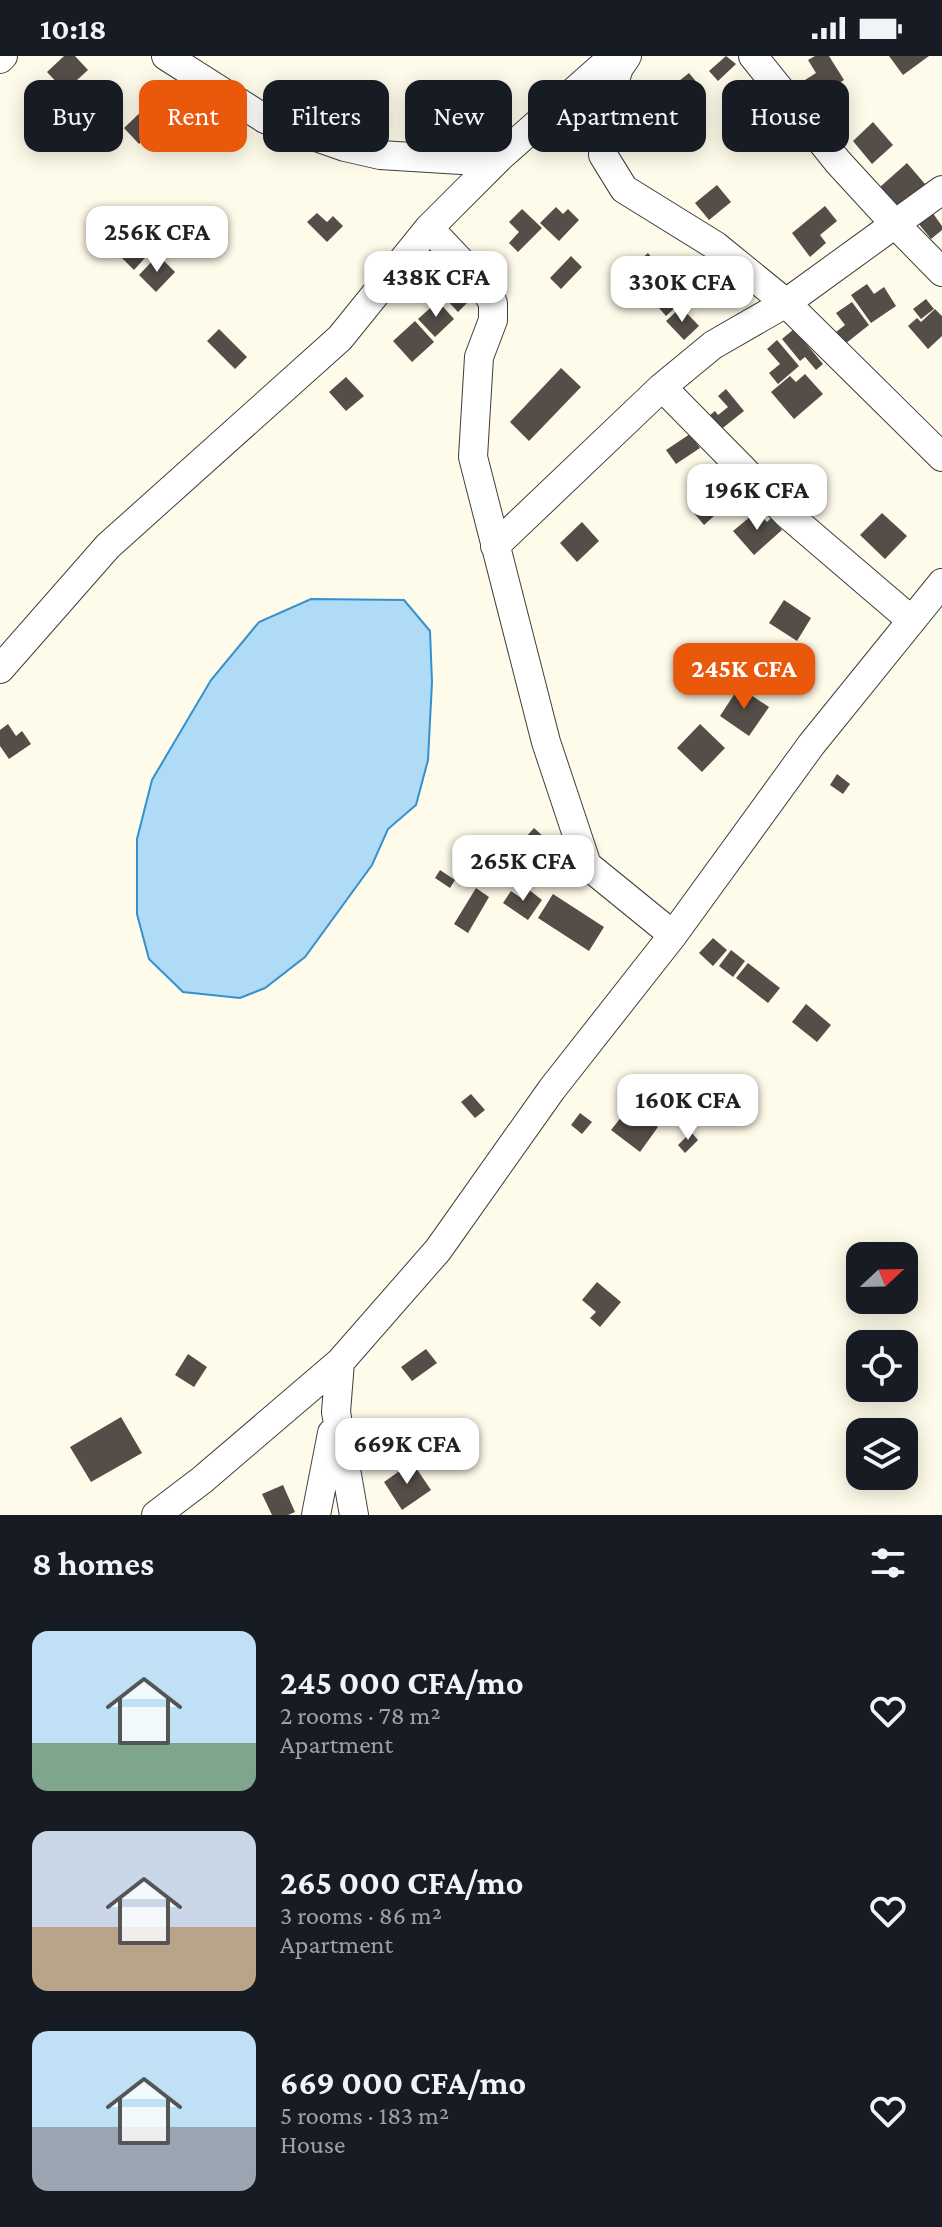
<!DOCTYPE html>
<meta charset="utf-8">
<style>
body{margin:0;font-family:"Crimson Pro",serif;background:#20242c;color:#f1f3f6;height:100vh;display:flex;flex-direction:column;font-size:30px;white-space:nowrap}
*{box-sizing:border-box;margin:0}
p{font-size:26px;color:#9ea1a6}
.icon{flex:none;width:44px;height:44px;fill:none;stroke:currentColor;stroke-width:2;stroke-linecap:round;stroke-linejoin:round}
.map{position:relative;height:1459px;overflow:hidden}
.sheet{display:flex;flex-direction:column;background:#171b24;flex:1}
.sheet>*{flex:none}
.hud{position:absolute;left:24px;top:24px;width:894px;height:72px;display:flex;gap:16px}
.needle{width:52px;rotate:68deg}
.tools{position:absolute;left:846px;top:1186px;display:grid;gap:16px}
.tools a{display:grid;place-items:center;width:72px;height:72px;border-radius:16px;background:#171b24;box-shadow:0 4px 20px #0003;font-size:40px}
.price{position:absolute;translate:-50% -68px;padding:0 18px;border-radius:16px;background:#fff;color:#222;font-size:26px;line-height:52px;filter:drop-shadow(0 2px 4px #0008)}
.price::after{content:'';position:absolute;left:50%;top:48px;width:24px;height:18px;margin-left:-12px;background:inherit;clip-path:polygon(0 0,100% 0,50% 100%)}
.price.selected{background:#ea580c;color:#fff}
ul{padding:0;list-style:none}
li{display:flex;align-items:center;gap:24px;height:200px;padding:0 32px}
li span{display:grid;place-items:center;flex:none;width:224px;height:160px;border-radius:16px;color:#555}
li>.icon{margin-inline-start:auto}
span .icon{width:96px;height:96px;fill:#fffc;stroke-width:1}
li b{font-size:34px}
h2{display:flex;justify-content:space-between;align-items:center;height:96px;padding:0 32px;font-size:34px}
.tag{padding:0 28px;border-radius:16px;background:#171b24;box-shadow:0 4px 20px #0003;font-size:28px;line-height:72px}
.tag.selected{background:#ea580c;color:#fff}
.status{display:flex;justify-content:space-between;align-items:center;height:56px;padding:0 40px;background:#171b24;direction:ltr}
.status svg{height:22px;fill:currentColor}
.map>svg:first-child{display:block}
.water{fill:#afdbf6;stroke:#3690cd;stroke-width:2}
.building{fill:#544d48}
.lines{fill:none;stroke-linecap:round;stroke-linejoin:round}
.minor-casing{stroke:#3f3f3f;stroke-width:30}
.minor{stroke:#fff;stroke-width:28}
</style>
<div class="status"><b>10:18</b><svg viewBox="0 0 49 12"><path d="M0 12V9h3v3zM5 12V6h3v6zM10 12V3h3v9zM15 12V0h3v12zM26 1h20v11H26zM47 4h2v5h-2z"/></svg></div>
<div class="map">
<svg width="942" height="1459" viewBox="0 0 942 1459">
<rect width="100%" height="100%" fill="#fffbea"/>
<path class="water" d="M311 543 404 544 430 575 432 626 428 704 416 749 388 773 372 809 305 901 265 932 240 942 183 936 149 903 137 858V783L152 724 211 624 259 566Z"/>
<path class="building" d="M64 0H75L88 14 65 35 47 16Z
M726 0 736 8 718 25 709 15Z
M815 0H829L844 24 815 42 805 24 816 17 808 4Z
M889 0H929L903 19Z
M689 17 704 35 695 43 679 25Z
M40 24 47 31 32 47 24 39Z
M54 28 65 39 45 60 34 49Z
M677 41 688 55 667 70 657 56Z
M147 50 162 66 139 88 124 72Z
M873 66 893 89 872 108 853 85Z
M907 107 925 128 898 151 880 131Z
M717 129 731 146 709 164 695 147Z
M825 150 837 165 820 179 826 187 810 201 792 177Z
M556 151 563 158 568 153 579 164 559 185 540 167Z
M522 153 542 172 518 196 509 187 519 176 509 166Z
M932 156 942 170V174L931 183 918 167Z
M317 157 327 166 333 160 343 170 327 186 307 166Z
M135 176 153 193 134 214 116 196Z
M648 197 657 208 636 226 627 215Z
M158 199 175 216 156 236 139 219Z
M571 200 582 211 561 233 550 222Z
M621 221 632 230 622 242 612 232Z
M867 228 874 238 884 231 896 250 871 267 851 239Z
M467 229 476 238 458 256 443 240 454 230 459 236Z
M664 233 678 249 666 260 652 244Z
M926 243 934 253 921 263 913 253Z
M438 245 454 263 435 281 418 263Z
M852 246 869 269 845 288 836 276 845 269 836 257Z
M681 251 699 270 684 284 666 265Z
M935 253 942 260V280L928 293 908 270 917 262 921 266Z
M415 265 434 286 412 306 393 285Z
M219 273 247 301 235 313 207 285Z
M794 273 823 308 816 314 805 301 800 305 782 283Z
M777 284 799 310 778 328 769 317 780 308 767 293Z
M561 312 581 331 529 385 510 366Z
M805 318 823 338 794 363 771 336 790 320 796 326Z
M346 321 364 340 346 355 329 336Z
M726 333 744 355 714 379 703 365 715 355 718 359 728 351 718 340Z
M690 378 700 392 676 408 666 394Z
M713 440 723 452 704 469 694 457Z
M757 455 767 466 771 462 782 474 754 499 733 475Z
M882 457 907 480 885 503 860 479Z
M582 466 599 485 577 506 560 487Z
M784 544 811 562 797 585 769 567Z
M739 631 769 651 749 680 720 660Z
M8 668 16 680 22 675 31 688 9 703 0 690V674Z
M700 668 725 692 702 716 677 692Z
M837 718 850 728 843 738 830 729Z
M534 772 544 781 535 792 525 782Z
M440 814 455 824 450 832 435 822Z
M476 832 489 841 468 877 454 868Z
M528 833 542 844 528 864 503 847 511 835 521 842Z
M553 838 604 871 589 895 538 862Z
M713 882 727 894 713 910 699 897Z
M731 894 745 905 733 921 719 910Z
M748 907 780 932 768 947 736 922Z
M806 948 831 969 817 986 792 966Z
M471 1038 485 1054 475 1062 461 1046Z
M630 1050 658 1071 640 1096 611 1074Z
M580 1057 592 1066 582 1078 571 1069Z
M691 1076 698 1084 685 1097 678 1089Z
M597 1226 621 1246 600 1271 590 1262 596 1256 582 1244Z
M426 1293 437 1307 412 1325 401 1311Z
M188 1298 207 1311 194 1331 175 1319Z
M121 1361 142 1397 91 1426 70 1391Z
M412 1406 431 1434 402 1454 384 1426Z
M283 1429 295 1456 288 1459H272L262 1438Z"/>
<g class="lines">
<g class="minor-casing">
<path id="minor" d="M166 0 265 63 345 91 380 99 461 104 501 100
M753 0 838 106 895 168 786 247 942 401
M0 3 3 0
M942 134 895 168 942 216
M429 172 482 228 493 247V264L479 301 473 401 546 686 587 809 673 879
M662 331 786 457 911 564
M495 490 662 331 713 289 786 247 716 190 624 133 603 99 605 53 619 12 627 0
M0 613 108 490 340 282 429 172 501 100 614 0
M340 1306 336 1356 354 1459
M156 1459 202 1424 340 1306 438 1194 552 1033 673 879 811 689 942 527
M316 1459 332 1377"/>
</g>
<use href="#minor" class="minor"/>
</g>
</svg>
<div class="tools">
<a><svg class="needle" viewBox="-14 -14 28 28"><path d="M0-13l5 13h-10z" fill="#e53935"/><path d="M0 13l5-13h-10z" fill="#9ea1a6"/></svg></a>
<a><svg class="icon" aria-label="locate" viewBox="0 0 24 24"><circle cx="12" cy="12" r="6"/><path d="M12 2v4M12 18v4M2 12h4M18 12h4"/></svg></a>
<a><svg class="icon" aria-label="layers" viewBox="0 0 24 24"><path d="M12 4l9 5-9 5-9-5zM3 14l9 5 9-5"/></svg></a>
</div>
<b class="price" style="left:157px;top:218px">256K CFA</b>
<b class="price" style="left:436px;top:263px">438K CFA</b>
<b class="price" style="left:682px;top:268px">330K CFA</b>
<b class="price" style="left:757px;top:476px">196K CFA</b>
<b class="price selected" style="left:744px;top:655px">245K CFA</b>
<b class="price" style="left:523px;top:847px">265K CFA</b>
<b class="price" style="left:688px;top:1086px">160K CFA</b>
<b class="price" style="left:407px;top:1430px">669K CFA</b>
<div class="hud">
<a class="tag">Buy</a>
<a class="tag selected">Rent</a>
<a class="tag">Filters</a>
<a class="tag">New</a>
<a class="tag">Apartment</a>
<a class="tag">House</a>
</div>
</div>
<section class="sheet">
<h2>8 homes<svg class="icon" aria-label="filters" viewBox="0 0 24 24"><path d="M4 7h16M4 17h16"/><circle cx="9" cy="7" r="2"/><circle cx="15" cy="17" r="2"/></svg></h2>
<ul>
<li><span style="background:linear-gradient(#bfe0f5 70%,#7fa58c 0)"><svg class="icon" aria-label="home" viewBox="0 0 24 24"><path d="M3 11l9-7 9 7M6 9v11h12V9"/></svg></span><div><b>245 000 CFA/mo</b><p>2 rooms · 78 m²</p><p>Apartment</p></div><svg class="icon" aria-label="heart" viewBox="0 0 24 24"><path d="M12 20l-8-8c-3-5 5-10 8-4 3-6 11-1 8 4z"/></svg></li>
<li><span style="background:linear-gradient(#c9d6e8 60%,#b9a48a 0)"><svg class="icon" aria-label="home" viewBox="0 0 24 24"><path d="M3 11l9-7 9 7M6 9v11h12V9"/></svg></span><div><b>265 000 CFA/mo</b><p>3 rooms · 86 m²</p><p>Apartment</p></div><svg class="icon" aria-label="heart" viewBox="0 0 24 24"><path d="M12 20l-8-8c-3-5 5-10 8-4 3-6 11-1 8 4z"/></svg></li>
<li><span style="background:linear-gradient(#bfe0f5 60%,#9aa5b1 0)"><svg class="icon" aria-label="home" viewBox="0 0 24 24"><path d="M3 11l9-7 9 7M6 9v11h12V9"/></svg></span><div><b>669 000 CFA/mo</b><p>5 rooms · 183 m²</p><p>House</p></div><svg class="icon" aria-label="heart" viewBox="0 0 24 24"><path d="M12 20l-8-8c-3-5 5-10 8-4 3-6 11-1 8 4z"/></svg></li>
</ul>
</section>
